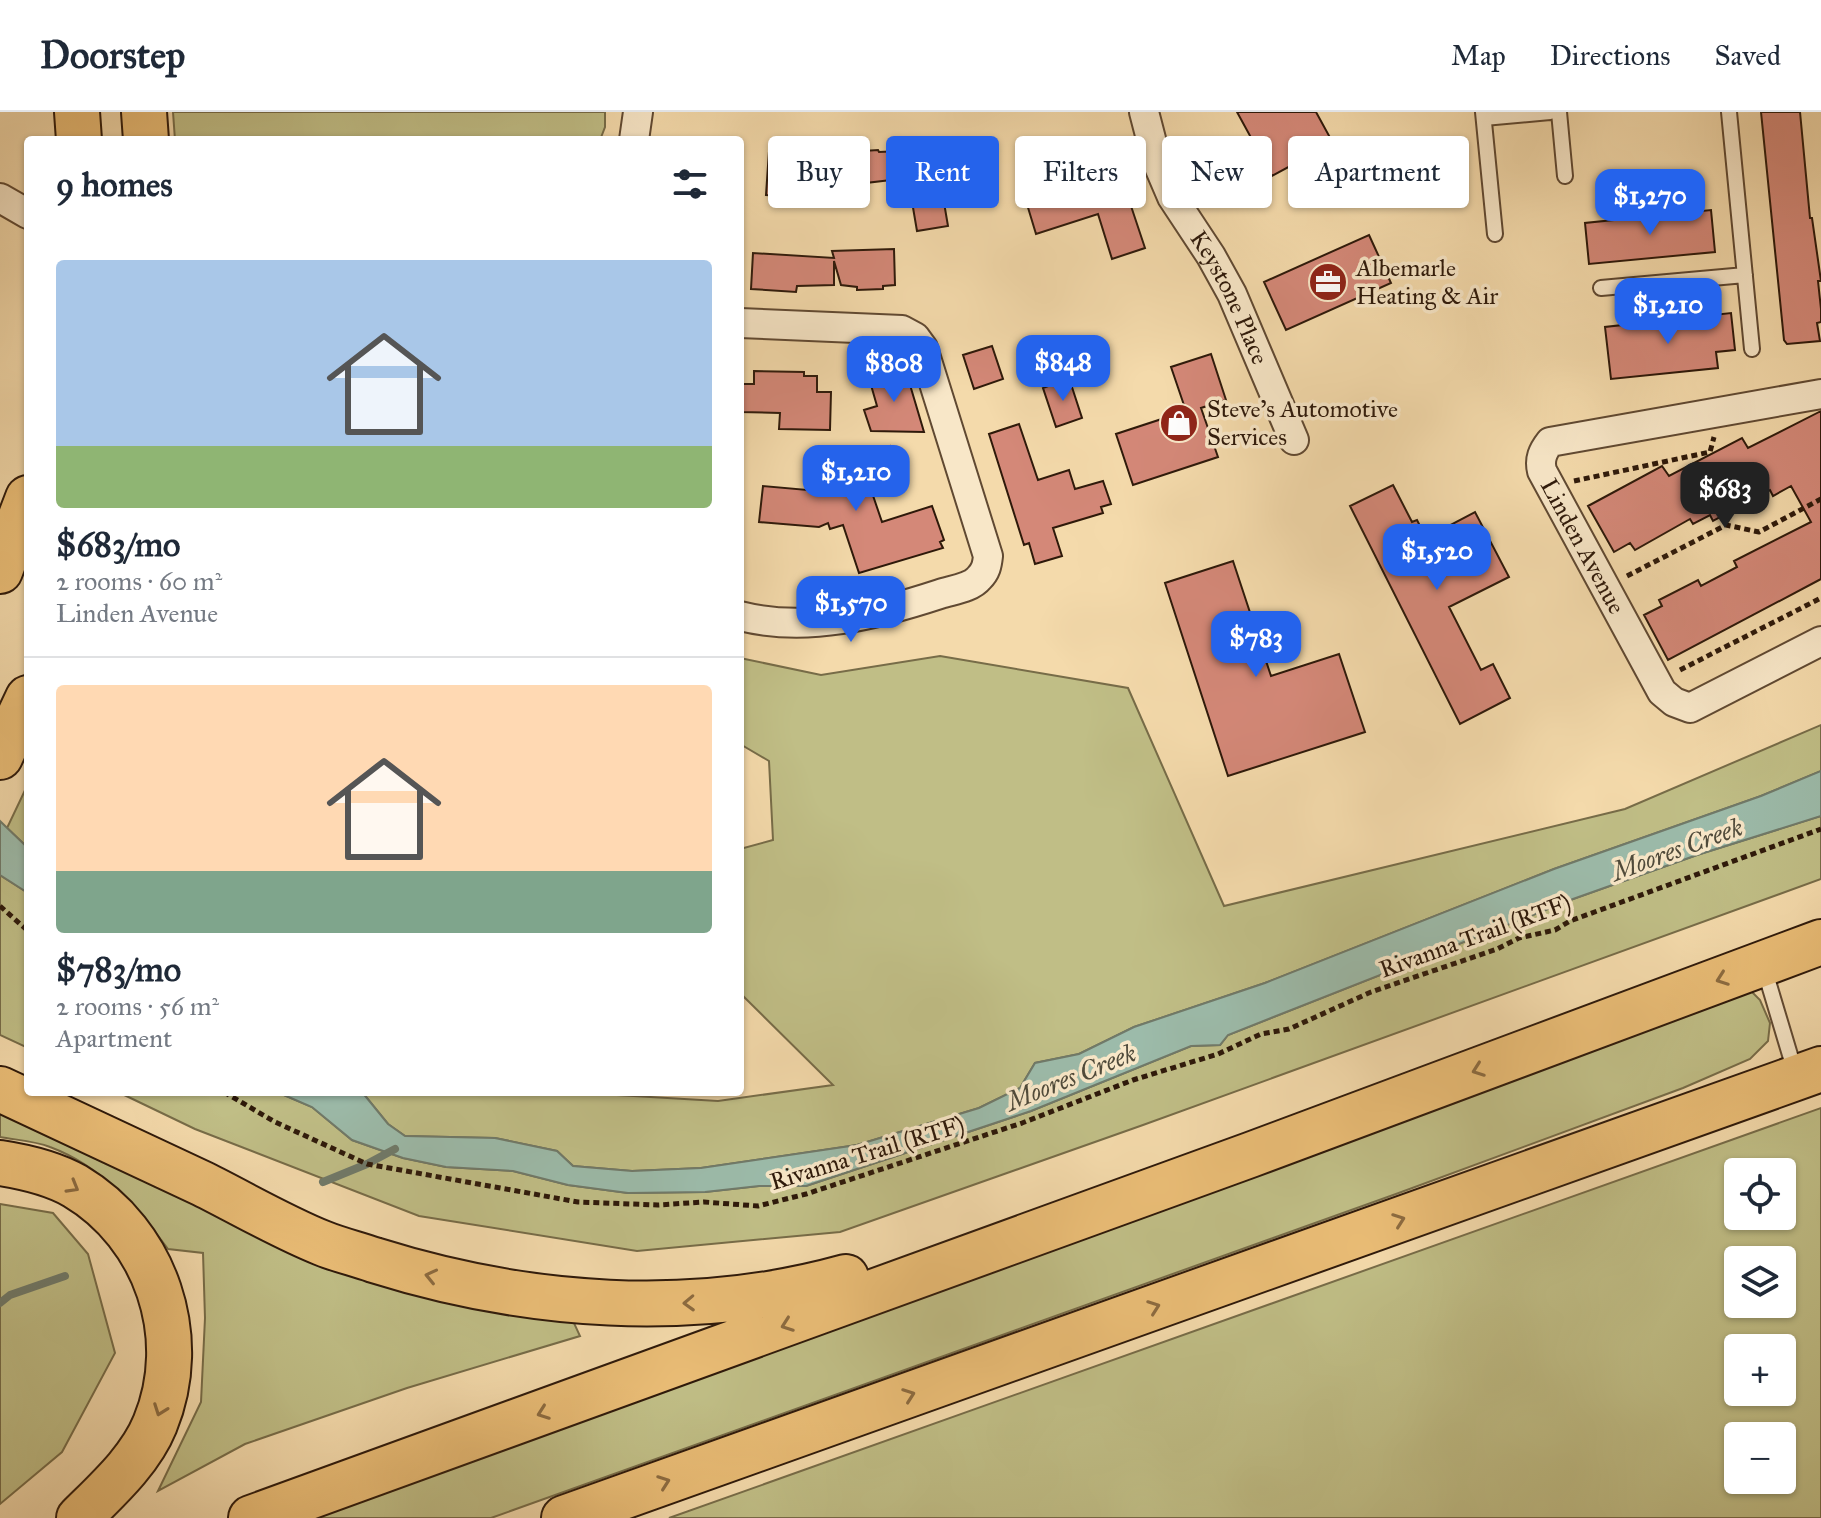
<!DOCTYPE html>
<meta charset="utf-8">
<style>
body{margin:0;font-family:"IM FELL Great Primer",serif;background:#f6f6f7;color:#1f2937;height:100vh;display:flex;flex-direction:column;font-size:30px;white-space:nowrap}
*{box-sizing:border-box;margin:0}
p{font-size:26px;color:#747a83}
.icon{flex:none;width:44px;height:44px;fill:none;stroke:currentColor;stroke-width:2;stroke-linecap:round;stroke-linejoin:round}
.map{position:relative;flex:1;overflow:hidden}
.sheet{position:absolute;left:24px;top:24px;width:720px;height:960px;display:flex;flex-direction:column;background:#fff;border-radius:8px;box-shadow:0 2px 6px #0004}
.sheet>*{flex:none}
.top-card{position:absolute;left:768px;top:24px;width:760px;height:72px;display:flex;gap:16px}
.controls{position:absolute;left:1724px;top:1046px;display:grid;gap:16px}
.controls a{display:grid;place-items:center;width:72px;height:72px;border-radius:8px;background:#fff;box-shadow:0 2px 6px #0004;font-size:40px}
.price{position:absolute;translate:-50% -68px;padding:0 18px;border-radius:16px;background:#2563eb;color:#fff;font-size:26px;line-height:52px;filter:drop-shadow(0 2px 4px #0008)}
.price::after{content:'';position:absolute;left:50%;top:48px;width:24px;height:18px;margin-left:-12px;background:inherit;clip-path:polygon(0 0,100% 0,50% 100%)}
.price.active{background:#222;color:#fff}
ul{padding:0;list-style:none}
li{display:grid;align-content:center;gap:16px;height:424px;padding:0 32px}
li+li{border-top:2px solid #e0e1e3}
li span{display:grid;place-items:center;height:248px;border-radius:8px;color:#555}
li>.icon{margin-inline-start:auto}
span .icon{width:144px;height:144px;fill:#fffc;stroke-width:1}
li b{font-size:34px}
h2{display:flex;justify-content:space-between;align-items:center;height:96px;padding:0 32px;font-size:34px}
.chip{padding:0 28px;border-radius:8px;background:#fff;box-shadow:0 2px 6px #0004;font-size:28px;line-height:72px}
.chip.active{background:#2563eb;color:#fff}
header{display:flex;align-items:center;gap:48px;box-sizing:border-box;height:112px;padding:0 40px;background:#fff;border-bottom:2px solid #e0e1e3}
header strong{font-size:38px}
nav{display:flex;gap:44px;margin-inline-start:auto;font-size:28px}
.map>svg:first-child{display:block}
.green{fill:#c0be86;stroke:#776c48;stroke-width:2;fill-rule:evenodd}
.water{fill:#9cbbaa;stroke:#707a6a;stroke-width:2}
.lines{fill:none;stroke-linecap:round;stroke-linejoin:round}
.stream{stroke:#707a6a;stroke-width:8}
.building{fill:#d48878;stroke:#2e190a;stroke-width:2}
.service-casing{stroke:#604932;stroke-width:18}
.minor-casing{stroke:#604932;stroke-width:32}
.primary-casing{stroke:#2e190a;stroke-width:48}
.motorway-casing{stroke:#2e190a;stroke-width:48}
.path{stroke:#2e190a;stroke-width:5;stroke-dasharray:6 4;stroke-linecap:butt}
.service{stroke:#f8e7c8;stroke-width:14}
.minor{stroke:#f8e7c8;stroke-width:28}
.primary{stroke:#eabd76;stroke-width:44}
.motorway{stroke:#eabd76;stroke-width:44}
.oneway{stroke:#8c6b40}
.labels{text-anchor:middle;stroke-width:7;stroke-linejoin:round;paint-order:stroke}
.poi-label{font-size:24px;fill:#2e190a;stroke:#f8e7c8;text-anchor:start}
.street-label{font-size:24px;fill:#2e190a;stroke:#f8e7c8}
.water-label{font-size:26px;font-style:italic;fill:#4f4a3a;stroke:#f8e7c8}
</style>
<header>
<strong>Doorstep</strong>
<nav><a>Map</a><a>Directions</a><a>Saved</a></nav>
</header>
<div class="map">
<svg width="1821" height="1406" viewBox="0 0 1821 1406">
<rect width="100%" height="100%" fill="#f4daab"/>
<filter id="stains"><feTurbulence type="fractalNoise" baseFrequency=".0025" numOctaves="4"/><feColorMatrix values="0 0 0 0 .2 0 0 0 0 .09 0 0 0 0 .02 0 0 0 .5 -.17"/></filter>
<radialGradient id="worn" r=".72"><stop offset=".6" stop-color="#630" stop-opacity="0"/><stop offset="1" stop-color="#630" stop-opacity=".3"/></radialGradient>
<path class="green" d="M173 0H605V15L600 28H175Z
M940 544 1128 576 1224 794 1625 697 1821 613V659L1761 684 1554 757 1265 871 1134 915 1079 942 1035 951 1020 976 979 996 857 1033 701 1056 632 1059 573 1054 557 1039 495 1026 405 1024 388 1012 362 980H566L718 989 833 973 740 881V737L773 728 769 649 740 632V546L821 563Z
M28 672V736L7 716Z
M1821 704V767L1143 1013 840 1120 637 1139 419 1104 195 1017 118 980H277L312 995 352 1028 403 1046 446 1055 513 1059 568 1073 628 1081 705 1080 759 1074H806L1031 999 1191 934 1220 933 1228 923 1573 787 1697 743Z
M0 763 28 781V936L0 923Z
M1750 878 1760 888 1770 911 1768 929 1750 947 1683 976 1396 1082 491 1406H290Z
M0 991 568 1198 580 1224 407 1276 245 1332 158 1379 201 1290 205 1206 203 1141 168 1137C136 1094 101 1054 50 1035 35 1029 16 1028 0 1025Z
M1821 996V1406H669ZM1782 1060V1104H1738V1060ZM1738 1148H1782V1192H1738ZM1782 1236V1280H1738V1236ZM1782 1324V1368H1738V1324Z
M0 1092 53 1101 88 1142 115 1241 62 1340 0 1392Z"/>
<path class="water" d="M1821 659V704L1697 743 1573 787 1228 923 1220 933 1191 934 1031 999 806 1074H759L705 1080 628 1081 568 1073 513 1059 446 1055 403 1046 352 1028 312 995 277 980H362L388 1012 405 1024 495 1026 557 1039 573 1054 632 1059 701 1056 857 1033 979 996 1020 976 1035 951 1079 942 1134 915 1265 871 1554 757 1761 684Z
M0 709 28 736V781L0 763Z"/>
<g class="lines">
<path class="stream" d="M323 1070 367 1052 395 1037
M0 1191 10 1183 65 1164"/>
</g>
<path class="building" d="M1237 0H1316L1333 31 1272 64Z
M1761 0H1800L1810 106H1812L1821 169H1818L1821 197V210L1817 211 1820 229 1787 232 1784 228Z
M946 30 948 37 965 34 970 68 941 73 948 114 917 119 908 66 866 71V74L805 80V85L766 83 769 39 848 42V40L878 38 879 40 926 38 925 33Z
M1119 58 1145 136 1112 147 1098 102 1036 122 1026 89Z
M1711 98 1715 140 1589 152 1585 111Z
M1369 123 1391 171 1286 218 1264 170Z
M894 137 895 173 883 174V177L857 178V175L841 173 834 149V173L797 174 796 180 751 177 753 141 834 146 832 139Z
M1731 201 1735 238 1716 240 1718 256 1611 267 1605 215Z
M992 234 1003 267 974 277 963 243Z
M1211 242 1226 288 1201 296 1218 345 1133 373 1116 322 1186 299 1171 255Z
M905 256 924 320 871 319 864 298 877 294 869 266Z
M754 259 804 260V264H817V280H831L830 318 779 317 780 301 740 300V272H754Z
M1069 266 1082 306 1056 315 1043 276Z
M1821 299V467L1668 548 1644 503 1662 494 1659 488 1698 468 1701 474 1737 455 1734 449 1811 410 1791 374 1773 384 1770 378 1713 409 1710 403 1693 412 1690 407 1635 438 1630 431 1614 440 1588 394 1662 354 1669 364 1742 326 1748 336Z
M1019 312 1038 368 1069 358 1075 377 1103 369 1111 392 1101 395 1103 401 1053 416 1062 444 1035 452 1029 431 1024 433 989 322Z
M890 334 898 353 866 363 882 410 932 394 944 428 940 430 943 436 859 461 843 413 830 417 828 411 819 415 759 410 763 374 818 379 814 363 834 357 833 351Z
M1393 373 1412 410 1417 408 1426 426 1475 400 1509 465 1449 495 1481 558 1493 552 1510 586 1460 612 1350 394Z
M1233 449 1271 564 1339 542 1365 620 1228 664 1165 471Z"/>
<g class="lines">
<g class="service-casing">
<path id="service" d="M1483 0 1495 122
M1559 0 1565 64
M1729 0 1752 237
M1484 6 1550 0
M1601 176 1745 163
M1764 856 1796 963"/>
</g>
<g class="minor-casing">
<g id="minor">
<path id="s1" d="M1144 0 1157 50 1172 85 1211 144 1232 182 1294 328"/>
<path d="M634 28 638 0"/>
<path d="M0 86 28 102"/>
<path d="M740 211 902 218 915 225 923 236 988 444C987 453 986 459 979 466 971 476 952 478 940 482 876 503 807 521 740 504"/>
<path id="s2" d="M1821 282 1550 330C1543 339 1539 347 1542 359L1662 580 1674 590 1690 596 1821 529"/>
</g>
</g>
<g class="primary-casing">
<path id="primary" d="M77 0 79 28
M144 0 146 28
M0 459 28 386
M0 645 28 586"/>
</g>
<g class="motorway-casing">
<path id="motorway" d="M0 977C68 1009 136 1040 203 1072 243 1092 282 1115 322 1131 339 1138 357 1142 374 1148 527 1196 691 1208 846 1165
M0 1051C26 1055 52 1061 75 1074 156 1122 191 1225 155 1312 140 1349 106 1379 79 1406
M251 1406 1250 1043 1821 830
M564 1406 1821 957"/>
</g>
<path class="path" d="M1574 369 1710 340 1714 325
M1627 464 1726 413 1759 420 1821 387
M1680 558 1821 486
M0 794 28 819
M224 980 275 1010 367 1052 578 1090 658 1093 704 1090 758 1094 806 1082 1022 1011 1133 968 1218 942 1261 922 1289 917 1371 880 1497 837 1519 826 1555 818 1570 809 1821 717"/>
<use href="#service" class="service"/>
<use href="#minor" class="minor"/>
<use href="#primary" class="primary"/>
<use href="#motorway" class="motorway"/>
</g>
<defs><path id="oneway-chevron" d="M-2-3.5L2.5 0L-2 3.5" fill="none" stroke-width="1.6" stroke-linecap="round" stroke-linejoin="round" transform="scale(2)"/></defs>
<g class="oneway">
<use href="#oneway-chevron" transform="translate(1722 867) rotate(160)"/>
<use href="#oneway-chevron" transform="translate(1478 958) rotate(160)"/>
<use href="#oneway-chevron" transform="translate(73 1075) rotate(30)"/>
<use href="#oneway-chevron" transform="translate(1399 1108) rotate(-20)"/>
<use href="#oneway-chevron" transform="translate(431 1164) rotate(-167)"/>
<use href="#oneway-chevron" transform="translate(689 1191) rotate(178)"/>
<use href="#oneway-chevron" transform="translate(1154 1195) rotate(-20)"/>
<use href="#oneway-chevron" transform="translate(787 1213) rotate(160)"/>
<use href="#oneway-chevron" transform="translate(909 1283) rotate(-20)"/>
<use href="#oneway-chevron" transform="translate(160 1298) rotate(110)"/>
<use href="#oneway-chevron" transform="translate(543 1301) rotate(160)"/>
<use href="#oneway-chevron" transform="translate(664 1370) rotate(-20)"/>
</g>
<defs>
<g id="office-disc" transform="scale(2)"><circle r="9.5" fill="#8f2418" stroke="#f8e7c8"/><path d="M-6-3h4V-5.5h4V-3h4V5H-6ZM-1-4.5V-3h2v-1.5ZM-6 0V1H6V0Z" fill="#fff"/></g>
<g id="shop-disc" transform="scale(2)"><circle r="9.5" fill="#8f2418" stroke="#f8e7c8"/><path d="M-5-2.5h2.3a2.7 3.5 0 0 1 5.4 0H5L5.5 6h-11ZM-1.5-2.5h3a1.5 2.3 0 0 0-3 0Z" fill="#fff"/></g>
</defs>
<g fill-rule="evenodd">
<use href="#office-disc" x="1328" y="170"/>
<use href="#shop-disc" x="1179" y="311"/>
</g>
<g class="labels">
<g class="poi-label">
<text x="1356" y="164">Albemarle<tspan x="1356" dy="28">Heating &amp; Air</tspan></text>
<text x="1207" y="305">Steve's Automotive<tspan x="1207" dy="28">Services</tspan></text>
</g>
<g class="street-label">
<text dy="8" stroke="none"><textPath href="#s1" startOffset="206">Keystone Place</textPath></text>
<text dy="8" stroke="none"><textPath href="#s2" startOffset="392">Linden Avenue</textPath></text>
<text transform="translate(1475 824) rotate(-20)" y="8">Rivanna Trail (RTF)</text>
<text transform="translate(867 1041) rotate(-17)" y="8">Rivanna Trail (RTF)</text>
</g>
<g class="water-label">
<text transform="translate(1677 737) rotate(-20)" y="9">Moores Creek</text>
<text transform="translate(1071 965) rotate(-22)" y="9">Moores Creek</text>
</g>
</g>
<rect width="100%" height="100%" filter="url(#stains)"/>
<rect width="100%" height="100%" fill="url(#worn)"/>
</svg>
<div class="controls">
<a><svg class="icon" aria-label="locate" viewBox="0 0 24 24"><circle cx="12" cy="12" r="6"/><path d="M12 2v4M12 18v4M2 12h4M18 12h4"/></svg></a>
<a><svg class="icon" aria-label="layers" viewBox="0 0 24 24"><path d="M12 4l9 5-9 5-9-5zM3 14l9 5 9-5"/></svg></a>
<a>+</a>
<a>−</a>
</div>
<b class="price" style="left:1650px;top:125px">$1,270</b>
<b class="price" style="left:1668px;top:234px">$1,210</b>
<b class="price" style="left:1063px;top:291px">$848</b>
<b class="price" style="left:894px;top:292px">$808</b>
<b class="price" style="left:856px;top:401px">$1,210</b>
<b class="price active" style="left:1725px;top:418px">$683</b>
<b class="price" style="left:1437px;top:480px">$1,520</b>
<b class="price" style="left:851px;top:532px">$1,570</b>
<b class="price" style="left:1256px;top:567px">$783</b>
<div class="top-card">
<a class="chip">Buy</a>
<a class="chip active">Rent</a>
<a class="chip">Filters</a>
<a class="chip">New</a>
<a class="chip">Apartment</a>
</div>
<section class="sheet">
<h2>9 homes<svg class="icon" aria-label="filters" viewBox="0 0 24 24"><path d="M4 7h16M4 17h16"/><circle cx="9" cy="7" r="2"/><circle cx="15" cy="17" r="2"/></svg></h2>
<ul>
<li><span style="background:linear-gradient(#a9c7e8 75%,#8fb573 0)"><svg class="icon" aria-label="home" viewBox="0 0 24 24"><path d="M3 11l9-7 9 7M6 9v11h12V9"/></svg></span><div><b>$683/mo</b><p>2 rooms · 60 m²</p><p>Linden Avenue</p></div></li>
<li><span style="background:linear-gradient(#ffd9b3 75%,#7fa58c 0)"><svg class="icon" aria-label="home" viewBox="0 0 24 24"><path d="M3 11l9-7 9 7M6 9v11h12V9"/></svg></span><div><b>$783/mo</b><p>2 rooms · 56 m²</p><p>Apartment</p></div></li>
</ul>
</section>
</div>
